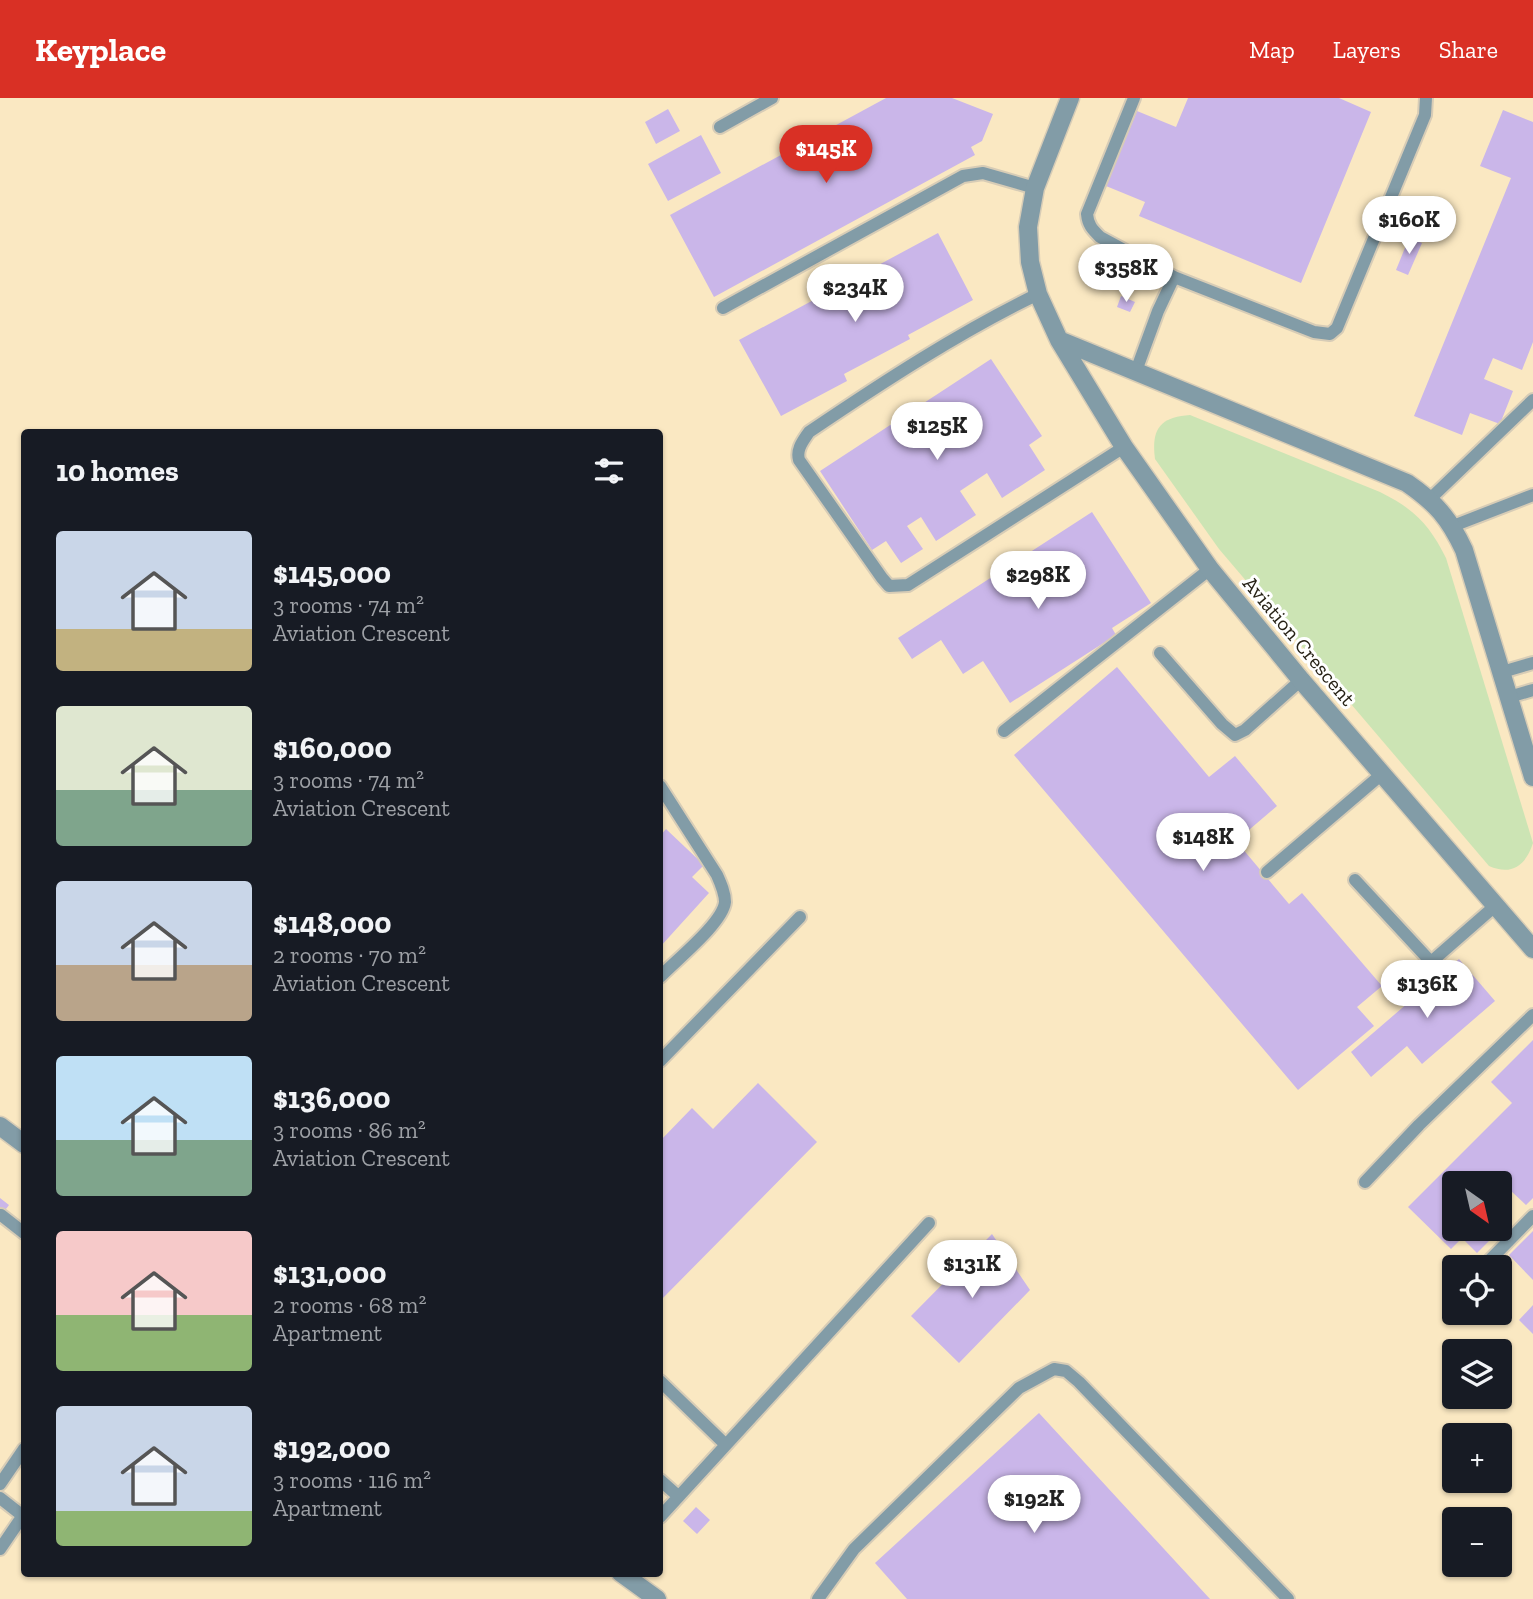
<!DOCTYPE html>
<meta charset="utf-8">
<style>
body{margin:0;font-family:"Zilla Slab",serif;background:#242831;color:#f1f3f6;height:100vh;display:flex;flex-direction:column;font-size:26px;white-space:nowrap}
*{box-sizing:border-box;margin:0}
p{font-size:23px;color:#9ea1a6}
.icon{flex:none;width:38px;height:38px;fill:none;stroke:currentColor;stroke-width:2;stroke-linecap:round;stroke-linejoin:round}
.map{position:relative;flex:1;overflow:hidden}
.side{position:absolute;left:21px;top:331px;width:642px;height:1148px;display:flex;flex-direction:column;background:#171b24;border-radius:7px;box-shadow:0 2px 5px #0004}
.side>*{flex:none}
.needle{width:46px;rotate:146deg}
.tools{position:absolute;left:1442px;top:1073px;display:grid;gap:14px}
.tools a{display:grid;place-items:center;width:70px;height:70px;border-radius:7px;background:#171b24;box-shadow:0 2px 5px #0004;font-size:35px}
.price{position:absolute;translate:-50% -60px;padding:0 16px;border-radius:24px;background:#fff;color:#222;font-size:23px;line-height:46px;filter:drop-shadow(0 2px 4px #0008)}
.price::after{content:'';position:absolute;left:50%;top:42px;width:21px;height:16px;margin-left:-10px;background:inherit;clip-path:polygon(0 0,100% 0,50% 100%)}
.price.current{background:#d93025;color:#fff}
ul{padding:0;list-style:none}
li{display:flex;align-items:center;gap:21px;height:175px;padding:0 35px}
li span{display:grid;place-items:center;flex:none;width:196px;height:140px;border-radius:7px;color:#555}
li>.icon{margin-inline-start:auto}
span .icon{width:84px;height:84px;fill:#fffc;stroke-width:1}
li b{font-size:30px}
h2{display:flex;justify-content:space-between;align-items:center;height:84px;padding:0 35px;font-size:30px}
header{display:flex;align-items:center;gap:42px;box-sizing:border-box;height:98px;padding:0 35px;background:#d93025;color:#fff}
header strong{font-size:33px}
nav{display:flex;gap:38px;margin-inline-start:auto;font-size:24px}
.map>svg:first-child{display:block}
.built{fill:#fae8c2;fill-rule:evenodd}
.green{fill:#cce4b4}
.building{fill:#cab6e9}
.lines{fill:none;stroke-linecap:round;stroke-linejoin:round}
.lane-casing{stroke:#d7ccb6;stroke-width:16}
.street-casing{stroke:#d7ccb6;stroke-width:21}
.lane{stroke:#829ca7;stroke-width:12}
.street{stroke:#829ca7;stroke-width:18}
.labels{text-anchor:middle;stroke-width:6;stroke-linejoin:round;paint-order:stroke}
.street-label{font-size:21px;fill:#262115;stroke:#fff}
</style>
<header>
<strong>Keyplace</strong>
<nav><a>Map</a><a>Layers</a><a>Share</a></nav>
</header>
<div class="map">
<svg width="1533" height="1501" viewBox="0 0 1533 1501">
<rect width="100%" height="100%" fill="#fef2d9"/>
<path class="built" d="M0 0H1533V1501H0ZM24 334H660V1475H24ZM1454 1085H1500V1130H1454ZM1454 1169H1500V1214H1454ZM1454 1253H1500V1298H1454ZM1454 1337H1500V1382H1454ZM1454 1421H1500V1466H1454Z"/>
<path class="green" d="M1190 317 1380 394C1414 411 1429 426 1446 460L1533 745C1526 767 1512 778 1489 768L1219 451 1155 361C1151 331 1160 319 1190 317Z"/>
<path class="building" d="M886 0H952L993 16 982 43 971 49 975 57 714 199 670 117Z
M1188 0H1339L1371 14 1301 185 1139 118 1145 104 1106 88 1137 13 1176 29Z
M668 11 680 33 656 46 645 24Z
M1503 12 1533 24V244L1522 272 1493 260 1484 281 1513 293 1500 326 1470 315 1462 337 1414 318 1511 80 1480 68Z
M701 37 721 75 668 103 648 66Z
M938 135 973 202 908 237 910 241 844 276 847 283 781 318 739 242Z
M1409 140 1422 145 1408 177 1396 172Z
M1121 198 1135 204 1130 214 1117 209Z
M991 261 1042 338 1029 347 1045 372 1002 400 987 375 960 393 976 417 936 443 921 419 907 428 923 451 901 465 886 443 872 452 820 373Z
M1092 414 1151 505 1112 530 1116 537 1010 605 983 563 963 576 941 542 912 561 898 540Z
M1117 569 1209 679 1235 658 1277 708 1236 743 1289 806 1302 795 1382 888 1357 909 1374 928 1298 992 1014 657Z
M666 731 704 767 692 779 709 795 660 849V738Z
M1459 861 1495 903 1422 966 1407 948 1371 979 1351 954Z
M1533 942V1100L1526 1107 1510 1092 1500 1101V1085H1454V1130H1500V1126L1503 1129 1477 1155 1462 1140 1451 1151 1408 1109 1512 1005 1491 984Z
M758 985 817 1044 660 1203V1043L692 1010 713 1031Z
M0 1100 9 1107 0 1119Z
M1533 1133V1182L1509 1157Z
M992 1136 1030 1192 959 1265 911 1218Z
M1533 1207V1236L1519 1222Z
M1039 1315 1210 1501H907L875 1465Z
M696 1409 710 1422 697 1436 683 1423Z"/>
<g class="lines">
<g class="lane-casing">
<path id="lane" d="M1134 0 1087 116C1088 127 1092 131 1100 139L1174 179 1314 234 1330 236 1337 230 1425 17 1426 0
M720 29 772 0
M1038 196C958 235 883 284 809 334 803 343 796 351 799 362L882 480 889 488 908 487 1124 349
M723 210 963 78 983 75 1035 90
M1136 273 1158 213 1174 179
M1430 401 1533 302
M1453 428 1533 397
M1160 555 1222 626 1235 637 1245 632 1301 582
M1502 574 1533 565
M1509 599 1533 592
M1004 633 1210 471
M660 688 717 777C721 786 725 795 725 804 723 825 675 863 660 879
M1267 774 1382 676
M1355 782 1431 864 1495 808
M660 963 800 819
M1365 1084 1419 1027 1533 917
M1 1117 24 1135
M1483 1169 1533 1118
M660 1283 726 1347
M660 1382 678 1398
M0 1386 24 1351
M0 1400 23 1418
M660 1419 929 1125
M0 1451 24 1416
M818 1501 854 1451 1019 1290 1054 1271 1066 1273 1079 1284 1288 1501"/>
</g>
<g class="street-casing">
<path id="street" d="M1070 0 1035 90 1028 129 1030 164 1038 196 1059 242 1124 349 1210 471 1301 582 1533 851
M1059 242 1407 385C1436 405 1449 420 1464 452L1533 679
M0 1028 24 1046
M621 1475 657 1501"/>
</g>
<use href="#lane" class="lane"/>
<use href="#street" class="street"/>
</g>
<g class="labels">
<g class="street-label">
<text transform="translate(1299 543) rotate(50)" y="7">Aviation Crescent</text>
</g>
</g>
</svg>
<div class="tools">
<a><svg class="needle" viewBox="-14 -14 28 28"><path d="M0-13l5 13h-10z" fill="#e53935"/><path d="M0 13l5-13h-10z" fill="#9ea1a6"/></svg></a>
<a><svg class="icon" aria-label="locate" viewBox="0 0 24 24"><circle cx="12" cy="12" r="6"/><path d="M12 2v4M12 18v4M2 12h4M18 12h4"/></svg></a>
<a><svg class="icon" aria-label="layers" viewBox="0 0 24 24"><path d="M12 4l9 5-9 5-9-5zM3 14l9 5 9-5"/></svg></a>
<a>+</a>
<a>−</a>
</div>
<b class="price current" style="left:826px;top:87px">$145K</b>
<b class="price" style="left:1409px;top:158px">$160K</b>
<b class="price" style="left:1126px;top:206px">$358K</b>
<b class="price" style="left:855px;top:226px">$234K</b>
<b class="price" style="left:937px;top:364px">$125K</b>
<b class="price" style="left:1038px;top:513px">$298K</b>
<b class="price" style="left:1203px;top:775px">$148K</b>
<b class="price" style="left:1427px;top:922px">$136K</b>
<b class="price" style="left:972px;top:1202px">$131K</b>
<b class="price" style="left:1034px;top:1437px">$192K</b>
<section class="side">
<h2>10 homes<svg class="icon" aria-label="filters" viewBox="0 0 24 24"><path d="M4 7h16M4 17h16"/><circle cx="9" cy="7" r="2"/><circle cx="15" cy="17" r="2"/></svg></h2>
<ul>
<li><span style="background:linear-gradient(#c9d6e8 70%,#c2b280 0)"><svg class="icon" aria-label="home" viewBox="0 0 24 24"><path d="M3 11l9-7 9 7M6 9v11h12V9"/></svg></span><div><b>$145,000</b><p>3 rooms · 74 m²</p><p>Aviation Crescent</p></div></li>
<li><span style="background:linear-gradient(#dfe7d0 60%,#7fa58c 0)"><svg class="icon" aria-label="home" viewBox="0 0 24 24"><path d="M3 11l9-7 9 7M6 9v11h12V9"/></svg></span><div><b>$160,000</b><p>3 rooms · 74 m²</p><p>Aviation Crescent</p></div></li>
<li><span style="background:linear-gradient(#c9d6e8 60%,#b9a48a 0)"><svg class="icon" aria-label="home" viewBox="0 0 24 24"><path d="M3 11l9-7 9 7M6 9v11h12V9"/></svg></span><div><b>$148,000</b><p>2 rooms · 70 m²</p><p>Aviation Crescent</p></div></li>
<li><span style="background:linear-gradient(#bfe0f5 60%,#7fa58c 0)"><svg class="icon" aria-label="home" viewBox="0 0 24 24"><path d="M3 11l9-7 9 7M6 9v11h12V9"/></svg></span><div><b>$136,000</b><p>3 rooms · 86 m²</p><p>Aviation Crescent</p></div></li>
<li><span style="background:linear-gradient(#f6c9c9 60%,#8fb573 0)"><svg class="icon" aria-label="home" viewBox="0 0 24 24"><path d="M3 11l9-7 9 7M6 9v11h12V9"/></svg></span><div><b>$131,000</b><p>2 rooms · 68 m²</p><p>Apartment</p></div></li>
<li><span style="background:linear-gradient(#c9d6e8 75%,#8fb573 0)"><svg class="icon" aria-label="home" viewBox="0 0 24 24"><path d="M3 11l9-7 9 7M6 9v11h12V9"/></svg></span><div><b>$192,000</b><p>3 rooms · 116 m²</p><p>Apartment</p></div></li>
</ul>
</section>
</div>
